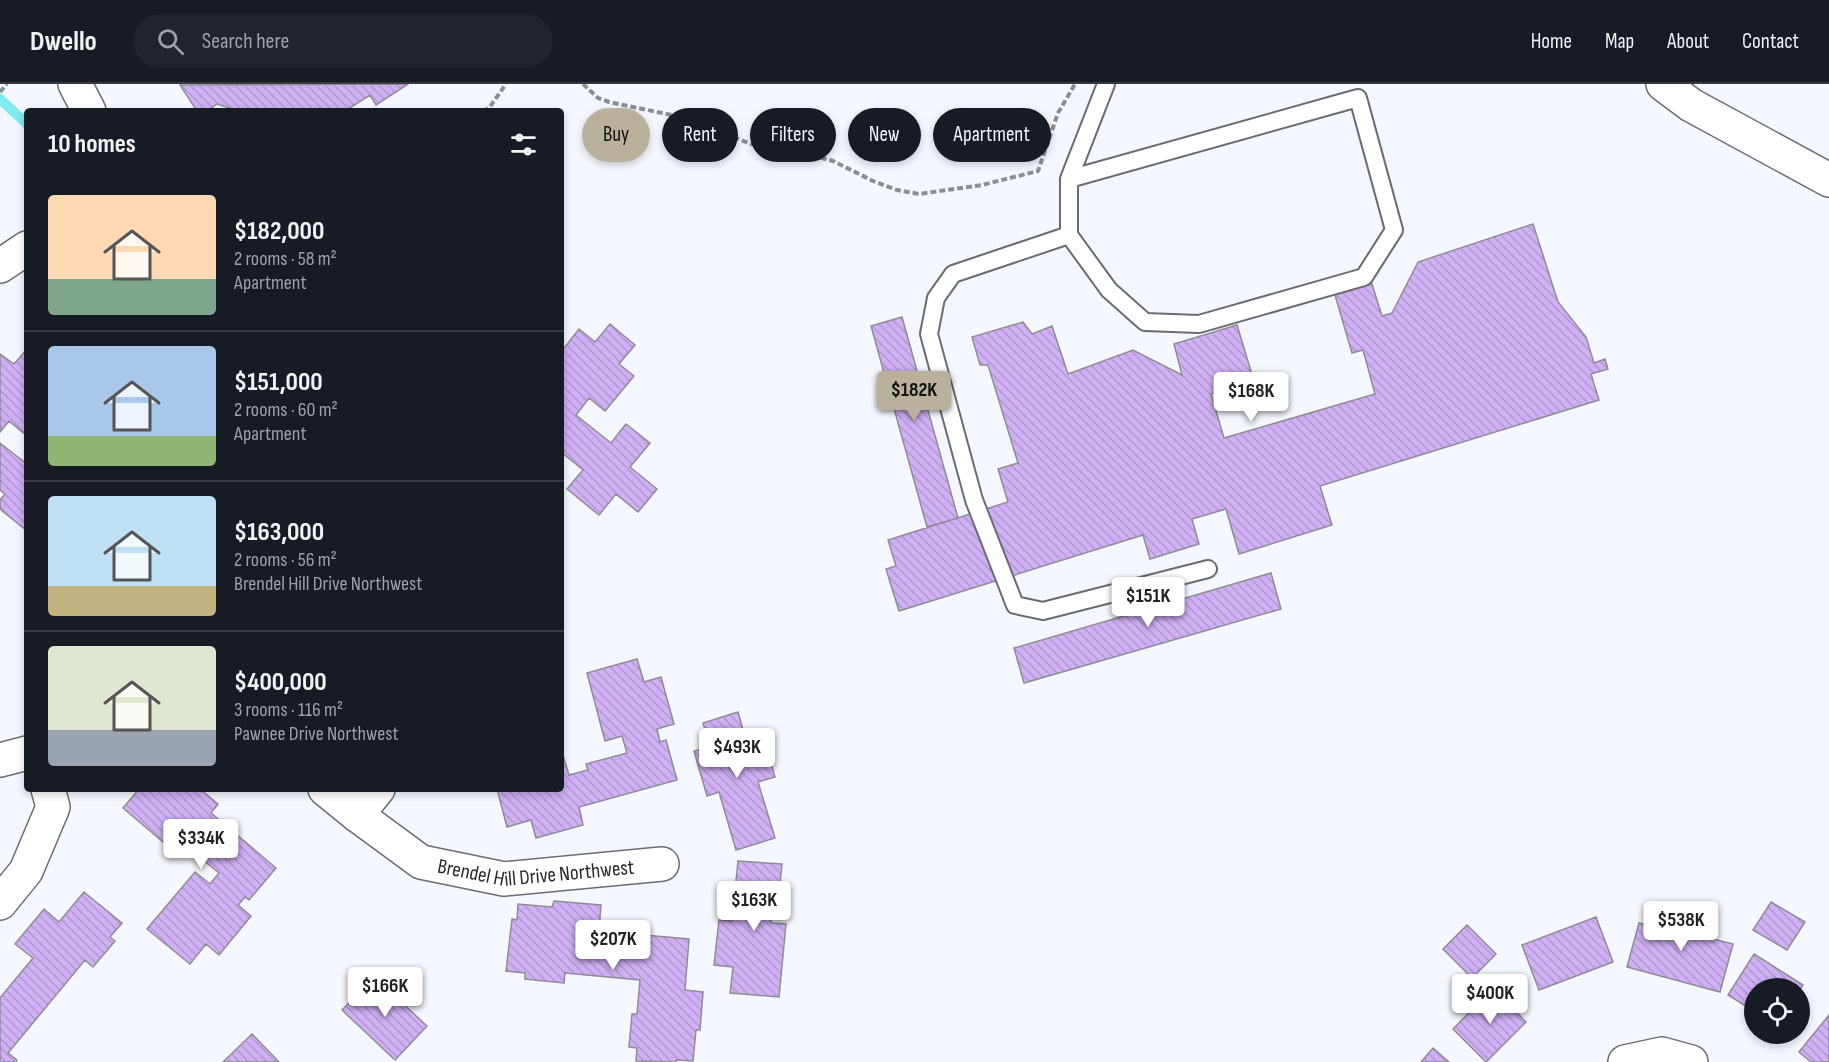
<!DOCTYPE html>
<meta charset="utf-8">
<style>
body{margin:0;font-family:"Sofia Sans Condensed",sans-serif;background:#20242c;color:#f1f3f6;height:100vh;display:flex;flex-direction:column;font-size:22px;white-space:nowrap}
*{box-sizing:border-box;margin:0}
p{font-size:20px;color:#9ea1a6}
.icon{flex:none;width:33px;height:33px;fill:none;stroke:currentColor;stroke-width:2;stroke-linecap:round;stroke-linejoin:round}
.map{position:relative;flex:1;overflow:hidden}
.side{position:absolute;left:24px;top:24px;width:540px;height:684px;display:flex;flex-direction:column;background:#171b24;border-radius:6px;box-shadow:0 3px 9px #0003}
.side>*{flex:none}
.banner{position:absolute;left:582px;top:24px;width:570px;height:54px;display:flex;gap:12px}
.buttons{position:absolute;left:1744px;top:894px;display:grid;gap:12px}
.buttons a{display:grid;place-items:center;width:66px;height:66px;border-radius:50%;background:#171b24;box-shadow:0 3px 9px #0003;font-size:30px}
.price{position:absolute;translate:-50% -51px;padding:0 14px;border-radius:6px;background:#fff;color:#222;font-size:20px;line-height:39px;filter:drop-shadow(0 2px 3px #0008)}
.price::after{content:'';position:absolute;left:50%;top:36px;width:18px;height:14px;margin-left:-9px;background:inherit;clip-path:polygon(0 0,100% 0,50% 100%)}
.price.selected{background:#bab19d;color:#111}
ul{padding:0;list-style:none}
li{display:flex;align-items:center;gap:18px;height:150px;padding:0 24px}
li+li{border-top:2px solid #363941}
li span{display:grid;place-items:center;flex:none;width:168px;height:120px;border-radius:6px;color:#555}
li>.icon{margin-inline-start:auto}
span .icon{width:72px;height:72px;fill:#fffc;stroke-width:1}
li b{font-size:26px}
h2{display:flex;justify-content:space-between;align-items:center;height:72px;padding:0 24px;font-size:26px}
.tag{padding:0 21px;border-radius:27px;background:#171b24;box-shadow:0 3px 9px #0003;font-size:21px;line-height:54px}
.tag.selected{background:#bab19d;color:#111}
header{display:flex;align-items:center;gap:36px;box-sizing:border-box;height:84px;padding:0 30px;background:#171b24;border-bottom:2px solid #363941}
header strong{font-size:28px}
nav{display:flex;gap:33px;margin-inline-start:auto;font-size:21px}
.search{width:420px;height:54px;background:#20242c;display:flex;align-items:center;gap:15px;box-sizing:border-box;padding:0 21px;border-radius:33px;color:#9ea1a6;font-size:22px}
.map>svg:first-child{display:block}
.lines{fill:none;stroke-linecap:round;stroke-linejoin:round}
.stream{stroke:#7eeaf2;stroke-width:10}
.building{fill:url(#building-back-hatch);stroke:#8f8c93;stroke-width:1.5}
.service-casing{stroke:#696c72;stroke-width:20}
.minor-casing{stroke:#696c72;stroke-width:36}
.path{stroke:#8c8e93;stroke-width:4;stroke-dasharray:6 3;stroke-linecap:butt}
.service{stroke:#fff;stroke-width:16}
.minor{stroke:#fff;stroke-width:33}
.labels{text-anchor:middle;stroke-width:4.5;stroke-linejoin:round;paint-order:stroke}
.street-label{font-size:21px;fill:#28292b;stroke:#f5f7ff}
</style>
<header>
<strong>Dwello</strong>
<div class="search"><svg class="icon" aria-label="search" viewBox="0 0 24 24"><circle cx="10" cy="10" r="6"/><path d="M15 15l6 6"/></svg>Search here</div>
<nav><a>Home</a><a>Map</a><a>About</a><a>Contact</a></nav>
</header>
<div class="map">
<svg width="1829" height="978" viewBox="0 0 1829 978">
<defs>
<pattern id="building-back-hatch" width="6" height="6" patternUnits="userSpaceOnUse" patternTransform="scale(1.5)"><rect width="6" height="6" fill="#d0b0f5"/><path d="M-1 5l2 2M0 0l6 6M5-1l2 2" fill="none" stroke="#b397d2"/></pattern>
</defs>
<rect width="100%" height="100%" fill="#f5f7ff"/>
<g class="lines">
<path class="stream" d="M0 15 27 40"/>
</g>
<path class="building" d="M408 0 376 21 370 11 345 27H231L230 24 217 20 207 27H197L180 1Z
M1533 140 1558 218 1586 253 1594 279 1605 275 1608 285 1591 290 1599 316 1320 402 1332 441 1239 470 1226 425 1192 435 1199 460 1150 475 1143 451 899 527 886 485 896 482 888 456 1008 418 998 385 1018 379 988 281H980L972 253 1023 238 1032 250 1052 242 1068 290 1133 266 1182 291 1174 260 1237 241 1254 297 1211 310 1224 354 1375 310 1363 266 1352 269 1335 211 1372 200 1382 232 1392 229 1418 178Z
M902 233 958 434 927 443 871 242Z
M610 240 635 261 619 280 634 292 605 327 589 314 576 331 611 359 626 340 650 359 630 383 657 405 638 428 616 410 599 431 567 405 583 386 561 368V299L563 296 561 295V268L579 245 595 258Z
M27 265V349L26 351 9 337 0 348V270L14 280Z
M0 359 27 380V447L0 425V416L5 410 0 406Z
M1271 489 1281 525 1024 599 1014 564Z
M637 575 644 598 661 593 674 640 657 645 660 658 666 656 677 696 579 723 583 741 536 754 531 736 507 743 497 705H561V671H563L569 691 588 686 586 680 627 669 622 652 605 657 587 589Z
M738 628 747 660 764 655 775 693 758 698 775 754 736 766 719 708 707 712 694 667 710 663 703 639Z
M139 705H200L218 720 211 729 276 784 249 816 245 813 238 821 251 832 219 871 206 860 190 880 147 845 195 788 210 800 219 789 185 761 177 770 123 724Z
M738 777 782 780 777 827 772 826 771 839 786 840 779 913 730 909 733 883 714 881 719 836 732 837Z
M84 808 122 839 110 853 115 857 93 883 85 876 8 969 17 976 16 978H0V914L33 874 15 860 44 825 59 838Z
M554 817 601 821 599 847 689 855 685 906 703 908 700 946H696L693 977 676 976V978L636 977 637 964 629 963 632 930H637L640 896 565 889 564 899 525 895V889L506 887 512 835 517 836 518 820 552 823Z
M1771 818 1805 838 1787 866 1753 846Z
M1675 819 1700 826 1693 850 1733 860 1720 908 1627 883 1639 839 1668 846Z
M1596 833 1613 878 1539 906 1522 861Z
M1467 841 1496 870 1472 894 1443 865Z
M1754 870 1803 901 1800 906 1755 904V928L1728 911Z
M374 893 427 942 395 976 342 926Z
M1493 904 1526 938 1486 978 1453 945Z
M1829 931V978H1811L1799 968Z
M252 950 279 978H223Z
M1433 964 1449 978H1421Z"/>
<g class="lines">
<g class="service-casing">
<path id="service" d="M1069 95 1358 14 1394 146 1364 193 1199 240 1145 238 1109 206 1069 151V95L1106 0
M1069 151 953 190 936 214 929 250 974 416 1015 521 1043 527 1208 485"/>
</g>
<g class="minor-casing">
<g id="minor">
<path d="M75 0 89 27"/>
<path d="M1663 0 1691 21 1829 96"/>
<path d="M0 182 27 164"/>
<path d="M0 676 27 669"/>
<path id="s1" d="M325 705 357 731 421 778 504 795 662 780"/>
<path d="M357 731 378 705"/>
<path d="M0 819 26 787 53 723 48 705"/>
<path d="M1625 978 1662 970 1691 978"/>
</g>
</g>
<path class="path" d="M583 0 598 14 609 18 686 34 751 60 793 66 833 77 873 97 897 106 919 110 982 101 1038 87 1058 29 1075 0
M0 8 7 0
M483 27 489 24 506 0"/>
<use href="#service" class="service"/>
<use href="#minor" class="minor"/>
</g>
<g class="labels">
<g class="street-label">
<text dy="7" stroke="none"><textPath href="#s1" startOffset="237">Brendel Hill Drive Northwest</textPath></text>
</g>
</g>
</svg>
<div class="buttons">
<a><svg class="icon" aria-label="locate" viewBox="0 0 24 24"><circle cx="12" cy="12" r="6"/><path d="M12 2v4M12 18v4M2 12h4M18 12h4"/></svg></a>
</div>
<b class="price selected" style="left:914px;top:338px">$182K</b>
<b class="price" style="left:1251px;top:339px">$168K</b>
<b class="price" style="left:1148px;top:544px">$151K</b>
<b class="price" style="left:737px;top:695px">$493K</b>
<b class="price" style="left:201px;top:786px">$334K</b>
<b class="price" style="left:754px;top:848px">$163K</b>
<b class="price" style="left:1681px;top:868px">$538K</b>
<b class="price" style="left:613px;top:887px">$207K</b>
<b class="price" style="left:385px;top:934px">$166K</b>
<b class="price" style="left:1490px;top:941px">$400K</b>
<div class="banner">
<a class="tag selected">Buy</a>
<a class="tag">Rent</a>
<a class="tag">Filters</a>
<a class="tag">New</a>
<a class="tag">Apartment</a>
</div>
<section class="side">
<h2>10 homes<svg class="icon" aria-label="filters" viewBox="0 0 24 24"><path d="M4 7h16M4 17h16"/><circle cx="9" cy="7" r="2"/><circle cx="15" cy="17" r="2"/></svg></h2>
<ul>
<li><span style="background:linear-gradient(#ffd9b3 70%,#7fa58c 0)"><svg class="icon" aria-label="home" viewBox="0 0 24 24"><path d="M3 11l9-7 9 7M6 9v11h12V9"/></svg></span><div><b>$182,000</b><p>2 rooms · 58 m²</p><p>Apartment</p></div></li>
<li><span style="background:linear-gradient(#a9c7e8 75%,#8fb573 0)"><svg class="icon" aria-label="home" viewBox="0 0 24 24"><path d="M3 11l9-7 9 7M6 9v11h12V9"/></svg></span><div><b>$151,000</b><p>2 rooms · 60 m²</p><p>Apartment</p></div></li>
<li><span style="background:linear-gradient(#bfe0f5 75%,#c2b280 0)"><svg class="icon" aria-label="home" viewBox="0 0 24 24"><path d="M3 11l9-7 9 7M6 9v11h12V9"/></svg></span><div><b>$163,000</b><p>2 rooms · 56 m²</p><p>Brendel Hill Drive Northwest</p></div></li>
<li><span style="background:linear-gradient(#dfe7d0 70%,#9aa5b1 0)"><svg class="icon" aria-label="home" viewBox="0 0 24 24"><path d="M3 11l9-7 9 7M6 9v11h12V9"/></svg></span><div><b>$400,000</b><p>3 rooms · 116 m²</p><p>Pawnee Drive Northwest</p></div></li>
</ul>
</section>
</div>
